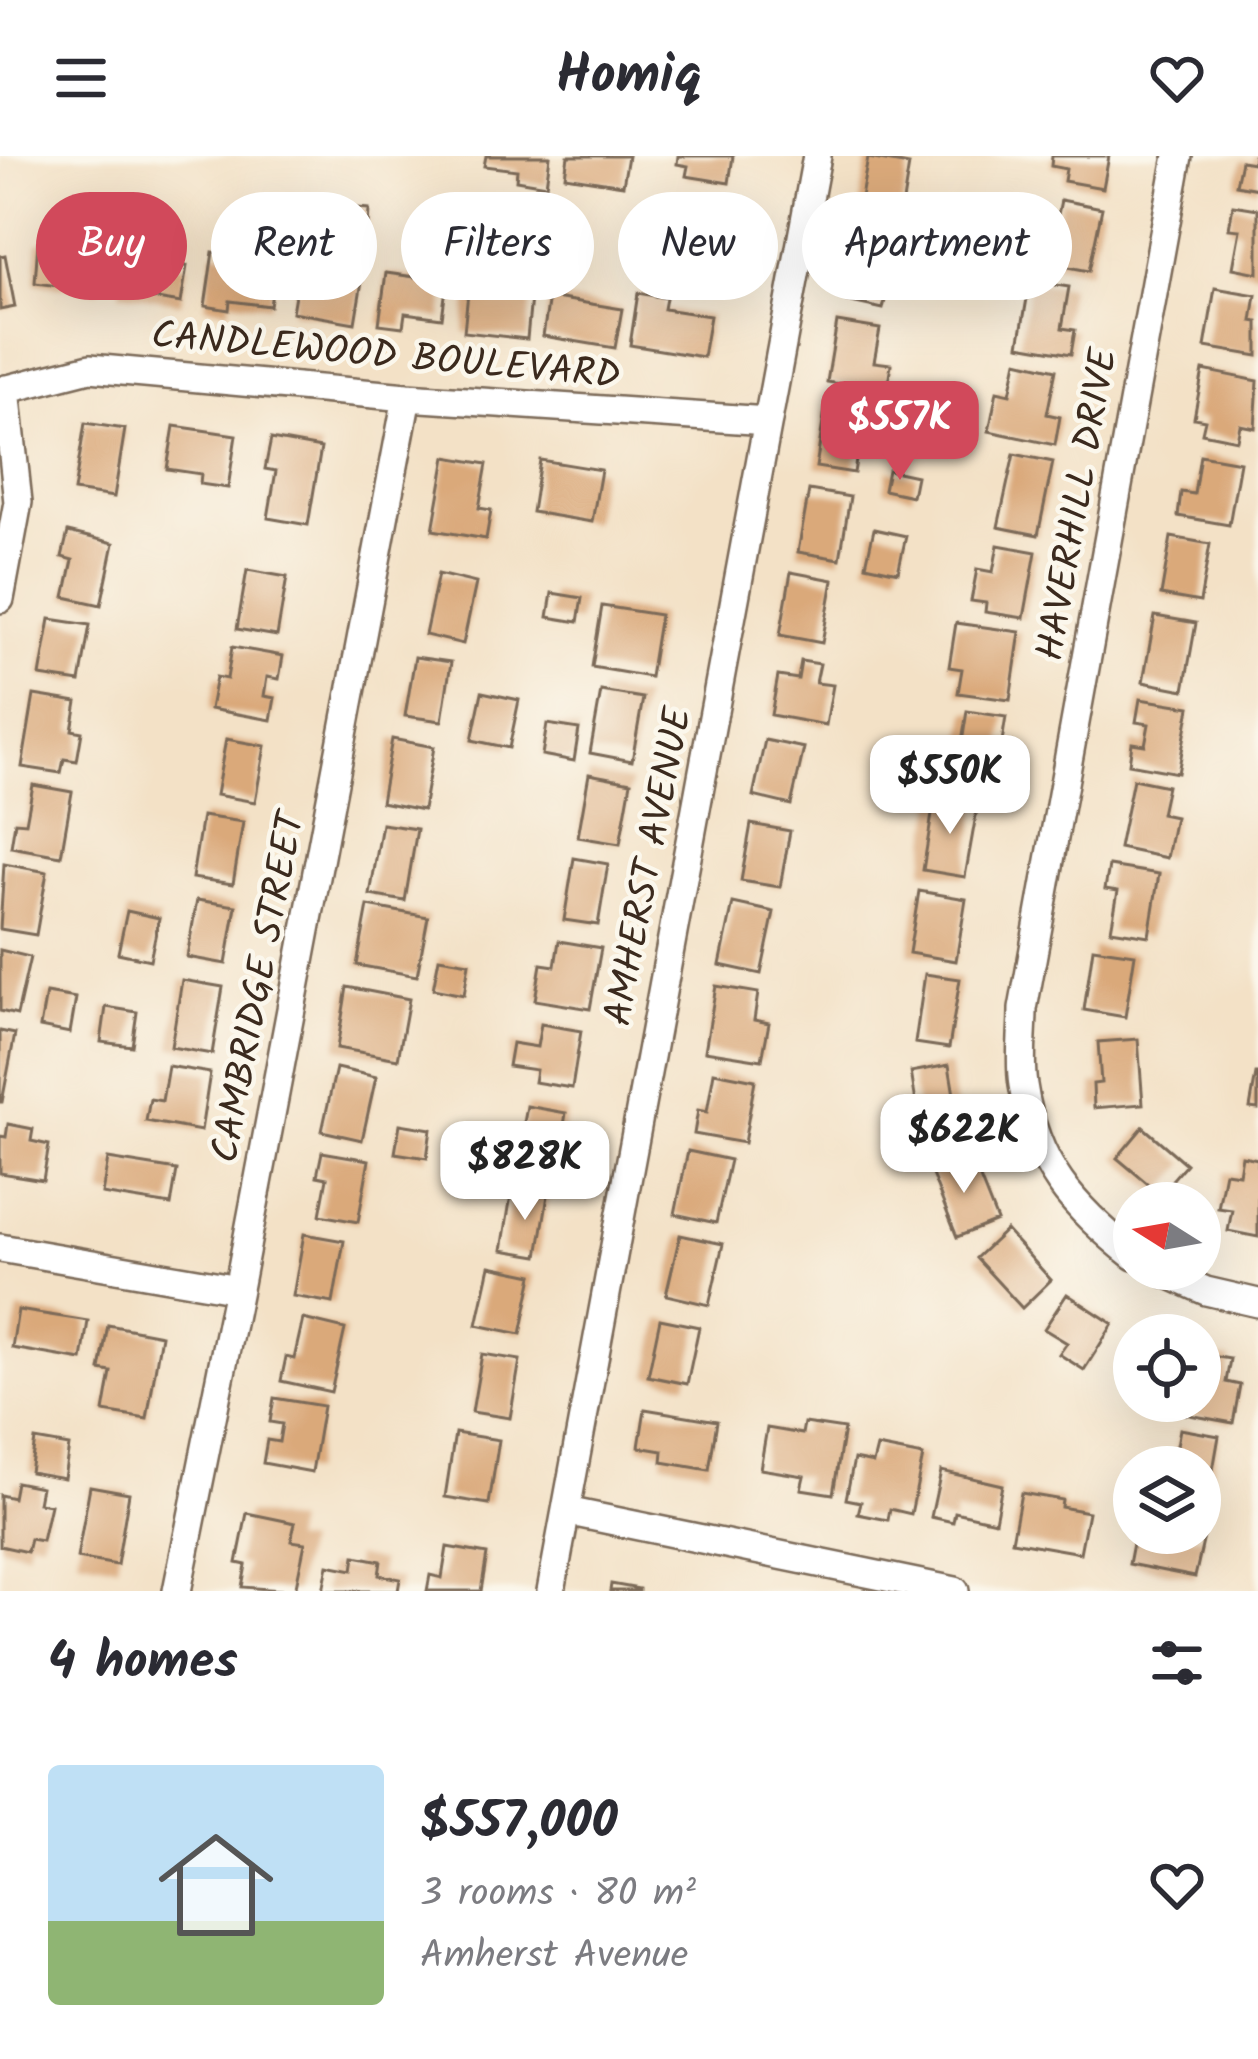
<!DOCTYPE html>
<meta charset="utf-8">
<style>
body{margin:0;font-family:Kalam,sans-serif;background:#f7f7f7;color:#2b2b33;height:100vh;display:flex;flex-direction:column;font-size:45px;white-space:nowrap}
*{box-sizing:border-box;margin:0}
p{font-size:39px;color:#7c7c81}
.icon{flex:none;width:66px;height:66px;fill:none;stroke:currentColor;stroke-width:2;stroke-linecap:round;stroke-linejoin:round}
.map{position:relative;height:1435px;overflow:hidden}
.side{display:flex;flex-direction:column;background:#fff;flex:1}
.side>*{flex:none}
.guide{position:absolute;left:36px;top:36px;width:1188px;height:108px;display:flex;gap:24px}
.needle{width:78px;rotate:281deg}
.tools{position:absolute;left:1113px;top:1026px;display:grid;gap:24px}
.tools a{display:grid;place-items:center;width:108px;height:108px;border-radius:50%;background:#fff;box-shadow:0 12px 48px #0002;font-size:60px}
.price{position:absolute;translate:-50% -102px;padding:0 27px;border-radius:24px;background:#fff;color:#222;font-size:39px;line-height:78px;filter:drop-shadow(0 3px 6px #0008)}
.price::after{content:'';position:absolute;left:50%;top:72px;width:36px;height:27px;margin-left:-18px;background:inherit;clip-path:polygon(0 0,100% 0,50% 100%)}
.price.active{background:#d1495b;color:#fff}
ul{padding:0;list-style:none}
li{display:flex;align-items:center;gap:36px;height:300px;padding:0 48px}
li span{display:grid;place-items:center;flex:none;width:336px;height:240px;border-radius:12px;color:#555}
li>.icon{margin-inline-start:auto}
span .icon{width:144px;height:144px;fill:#fffc;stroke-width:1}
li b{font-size:51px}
h2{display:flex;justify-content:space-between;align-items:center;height:144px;padding:0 48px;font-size:51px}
.pill{padding:0 42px;border-radius:54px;background:#fff;box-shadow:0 12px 48px #0002;font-size:42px;line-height:108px}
.pill.active{background:#d1495b;color:#fff}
header{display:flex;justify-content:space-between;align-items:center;height:156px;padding:0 48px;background:#fff;font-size:54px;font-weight:800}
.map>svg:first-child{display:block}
.building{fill:#daa97a}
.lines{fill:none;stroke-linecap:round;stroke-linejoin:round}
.minor-casing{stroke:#7b6a59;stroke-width:32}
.minor{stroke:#fff;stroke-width:27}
.labels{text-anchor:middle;stroke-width:9;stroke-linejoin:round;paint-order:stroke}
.street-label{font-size:39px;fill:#3b2a1e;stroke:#fbf7ec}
</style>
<header><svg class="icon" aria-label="menu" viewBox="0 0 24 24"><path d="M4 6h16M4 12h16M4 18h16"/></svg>Homiq<svg class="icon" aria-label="heart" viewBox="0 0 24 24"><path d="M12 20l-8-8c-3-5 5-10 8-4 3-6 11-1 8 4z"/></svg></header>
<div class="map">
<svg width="1258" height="1435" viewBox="0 0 1258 1435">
<rect width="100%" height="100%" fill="#fbf7ec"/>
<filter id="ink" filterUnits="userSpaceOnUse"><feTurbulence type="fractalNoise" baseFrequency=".00833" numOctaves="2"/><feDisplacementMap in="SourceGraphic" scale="24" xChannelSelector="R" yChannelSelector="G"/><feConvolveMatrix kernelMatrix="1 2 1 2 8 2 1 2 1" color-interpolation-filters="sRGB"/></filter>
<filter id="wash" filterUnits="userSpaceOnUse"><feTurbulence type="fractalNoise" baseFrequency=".004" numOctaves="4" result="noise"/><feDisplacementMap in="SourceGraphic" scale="48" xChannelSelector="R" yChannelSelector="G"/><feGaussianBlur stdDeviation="2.7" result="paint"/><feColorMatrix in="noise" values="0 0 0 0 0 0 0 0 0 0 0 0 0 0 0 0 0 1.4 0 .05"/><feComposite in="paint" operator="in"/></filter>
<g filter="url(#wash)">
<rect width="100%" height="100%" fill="#f3e1c6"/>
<g id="blocks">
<path class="building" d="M486 0H550L546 29 516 24 517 14 484 10Z
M568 0H628L623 29 565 20Z
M678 0H733L729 27 686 20 688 10 677 8Z
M1052 0H1109L1103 32 1064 25 1066 13 1051 10Z
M1254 0H1258V33L1236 29 1241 5 1253 7Z
M868 2 909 9 898 76 856 69Z
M692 44 731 51 721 108 683 101Z
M1061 44 1102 52 1089 115 1048 107Z
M1233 49 1258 53V117L1233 112 1240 74 1229 73Z
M342 51 369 53 367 88 340 86Z
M38 86 103 90 99 135 35 127Z
M859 88 896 97 883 153 847 145Z
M213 96 276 106 270 150 230 145 229 154 205 150Z
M5 99 15 151 0 154V100Z
M126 101 187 110 181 147 120 137Z
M471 107 505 110 502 138 531 141 527 183 464 176Z
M416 113 448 117 442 162 405 157 403 171 379 168 386 117 415 121Z
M299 115 362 125 355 167 292 156Z
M1030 125 1069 131 1062 172 1075 174 1071 198 1019 189Z
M1215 132 1256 139 1252 165 1258 166V200L1205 191Z
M638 137 666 142 664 153 710 160 703 201 630 189Z
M549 141 622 153 615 192 543 180Z
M837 166 880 173 874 206 891 208 887 235 827 226Z
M1017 205 1056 214 1047 258 1060 261 1055 289 989 275 997 235 1010 238Z
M1203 214 1258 225 1255 272 1240 269 1237 284 1202 277 1205 264 1194 262Z
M825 254 863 259 854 317 816 311Z
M85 267 125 273 114 341 74 335Z
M174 270 236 279 228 332 200 328 201 318 167 313Z
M271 283 321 292 308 369 268 362 276 315 265 313Z
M1014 298 1053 306 1038 379 998 371Z
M1200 299 1240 306 1229 369 1178 360 1181 336 1194 338Z
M446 301 487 308 479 352 491 354 486 383 433 374Z
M540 304 601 314 592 366 532 356Z
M888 314 916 320 912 340 884 334Z
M809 334 850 341 840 403 798 396Z
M874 373 906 380 898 416 866 409Z
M68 376 114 387 101 449 65 441 73 404 62 401Z
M1171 381 1210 388 1200 446 1161 439Z
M998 389 1036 396 1024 462 985 456 986 447 971 445 977 413 993 416Z
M247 414 287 421 277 480 237 473Z
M791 416 833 424 822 487 780 479Z
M438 418 476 427 463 488 425 479Z
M552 437 582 442 578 466 548 461Z
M602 450 660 459 650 521 592 511Z
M1155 460 1196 467 1184 534 1143 526Z
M50 463 90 469 80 526 40 520Z
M956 467 1020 476 1010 544 958 537 962 513 949 511Z
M232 491 283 500 279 523 267 521 264 540 275 542 271 564 210 553 216 521 227 523Z
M415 501 451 506 442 565 405 560Z
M801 505 820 508 816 527 833 529 826 569 771 559 778 520 798 523Z
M601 535 643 542 632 605 590 597Z
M482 536 519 544 509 592 472 584Z
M34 539 77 546 72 574 82 576 77 605 64 603 61 617 22 611Z
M1140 543 1190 551 1178 617 1129 608 1132 587 1145 589 1149 568 1136 566Z
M967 555 1006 561 994 635 942 626 947 596 960 599Z
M547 568 579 573 574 605 542 599Z
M226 583 265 590 255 646 216 639Z
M392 583 434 591 423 654 381 646Z
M765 584 804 592 791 649 753 640Z
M589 618 631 626 620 688 578 681Z
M1133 623 1167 630 1161 658 1175 661 1167 702 1119 692Z
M33 629 72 636 61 700 11 691 15 666 26 667Z
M935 640 978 648 965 721 923 714Z
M202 660 243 666 233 728 192 722Z
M382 668 417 673 405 745 370 739Z
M751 668 790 675 780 731 741 725Z
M574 702 608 708 598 769 564 764Z
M4 708 47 716 36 779 0 773Z
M1109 710 1159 718 1149 780 1111 774 1118 735 1105 733Z
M919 735 966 743 956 805 909 797Z
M197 744 236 750 226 808 187 801Z
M733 747 774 756 761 818 720 809Z
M368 750 428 761 417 820 357 809Z
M127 755 159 762 150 804 118 797Z
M559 785 601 792 590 853 535 844 541 808 555 810Z
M1093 792 1135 798 1125 861 1084 854Z
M0 794 30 801 17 859 0 855Z
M439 802 469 807 464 839 433 833Z
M925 818 960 823 949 892 915 887Z
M182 824 223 831 212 898 171 891Z
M716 830 758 837 754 864 769 867 762 904 705 895Z
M347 831 409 843 398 903 337 892Z
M46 837 76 842 70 877 40 871Z
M106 851 137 856 132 890 101 886Z
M541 868 581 875 572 932 534 926 536 914 508 910 512 887 537 891Z
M0 875 15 878 2 946H0Z
M1138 883 1143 948 1094 952 1093 928 1101 927 1098 886Z
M949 909 961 981 923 988 911 916Z
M168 910 210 917 201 975 146 965 150 943 162 945Z
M336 912 376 921 362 984 322 975Z
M714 916 755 924 744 987 694 978 698 954 707 956Z
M1256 918H1258V953L1250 952Z
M527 950 566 957 557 1014 517 1007Z
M8 968 33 973 31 985 49 989 43 1024 0 1017V980L6 981Z
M400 968 431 973 427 1002 395 997Z
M1143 971 1186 1008 1160 1038 1117 1002Z
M688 995 730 1004 716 1067 675 1058Z
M322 996 369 1004 358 1066 320 1059 327 1022 317 1020Z
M971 1000 997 1065 957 1081 931 1016Z
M1242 1000 1258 1003V1081L1228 1075 1232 1054 1218 1052 1225 1016 1239 1018Z
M108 1003 177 1014 171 1049 102 1038Z
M512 1033 548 1039 538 1100 502 1094Z
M1006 1074 1051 1124 1022 1152 976 1102Z
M304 1078 344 1085 333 1147 293 1140Z
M680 1079 723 1088 709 1149 666 1139Z
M490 1110 533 1119 521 1178 477 1169Z
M1067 1138 1113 1168 1084 1214 1059 1198 1067 1187 1044 1173Z
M18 1154 88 1165 82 1204 12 1192Z
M303 1163 345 1173 331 1236 281 1225 286 1201 294 1203Z
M660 1163 699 1171 687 1228 648 1220Z
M108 1169 161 1179 147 1263 104 1256 111 1216 100 1214Z
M482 1198 520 1204 510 1262 472 1256Z
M1200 1198 1230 1203 1226 1226 1240 1229 1233 1267 1173 1256 1175 1245H1200Z
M274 1242 323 1250 312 1316 263 1307 267 1284 279 1286 282 1268 270 1266Z
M645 1253 717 1265 709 1314 662 1306 663 1295 639 1291Z
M804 1267 844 1273 833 1338 801 1333 804 1320 760 1313 767 1272 802 1278Z
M1180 1273 1219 1280 1208 1343 1200 1342V1311H1173Z
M455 1277 499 1284 489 1348 445 1341Z
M35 1284 69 1290 64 1322 30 1316Z
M877 1291 923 1300 911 1358 890 1353 888 1364 858 1358 861 1346 846 1343 854 1303 873 1307Z
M941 1315 1002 1329 995 1365 955 1356 953 1366 931 1361Z
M16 1326 41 1331 38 1347 50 1349 42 1385 30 1383 27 1396 0 1390V1339L13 1342Z
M90 1330 129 1337 117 1409 77 1402Z
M1021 1337 1062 1344 1061 1351 1088 1356 1080 1397 1012 1385Z
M247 1357 295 1367 291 1385 305 1387 295 1435 242 1431 246 1409 237 1407Z
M1135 1377 1204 1381 1195 1421 1129 1408Z
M447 1391 487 1398 481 1435H427L430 1419 442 1422Z
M355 1400 381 1405 379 1419 400 1423 398 1435H323L328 1409 353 1414Z
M611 1428 639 1433V1435H610Z"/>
</g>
</g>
<g filter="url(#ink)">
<use href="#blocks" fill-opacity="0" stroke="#7b6a59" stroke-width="3"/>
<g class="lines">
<g class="minor-casing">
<path id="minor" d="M0 235 90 212 407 241 768 265
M0 443 18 346 6 233
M0 1092 238 1133
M1134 1100C1073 1051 1035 1010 1023 929 1019 905 1023 877 1023 853L1178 0
M1157 1113 1206 1135 1258 1147
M566 1355 955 1435
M177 1435 238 1133 407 241
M551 1435 817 0"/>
</g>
<use href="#minor" class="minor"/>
</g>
</g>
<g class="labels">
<g class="street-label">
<text transform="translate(386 197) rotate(5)" y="14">CANDLEWOOD BOULEVARD</text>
<text transform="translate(1075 348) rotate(-80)" y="14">HAVERHILL DRIVE</text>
<text transform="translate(646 710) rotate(-79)" y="14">AMHERST AVENUE</text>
<text transform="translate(256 831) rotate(-79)" y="14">CAMBRIDGE STREET</text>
</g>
</g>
</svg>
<div class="tools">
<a><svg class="needle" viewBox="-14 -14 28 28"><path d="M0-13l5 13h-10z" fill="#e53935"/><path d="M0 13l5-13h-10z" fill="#7c7c81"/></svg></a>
<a><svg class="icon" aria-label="locate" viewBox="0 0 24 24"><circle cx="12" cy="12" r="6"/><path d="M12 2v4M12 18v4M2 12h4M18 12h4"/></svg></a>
<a><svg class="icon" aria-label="layers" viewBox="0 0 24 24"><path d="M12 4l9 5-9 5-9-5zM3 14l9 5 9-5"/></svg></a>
</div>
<b class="price active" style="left:900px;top:327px">$557K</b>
<b class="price" style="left:950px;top:681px">$550K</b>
<b class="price" style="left:964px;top:1040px">$622K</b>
<b class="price" style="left:525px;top:1067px">$828K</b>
<div class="guide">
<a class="pill active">Buy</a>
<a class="pill">Rent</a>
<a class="pill">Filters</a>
<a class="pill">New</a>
<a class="pill">Apartment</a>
</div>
</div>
<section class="side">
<h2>4 homes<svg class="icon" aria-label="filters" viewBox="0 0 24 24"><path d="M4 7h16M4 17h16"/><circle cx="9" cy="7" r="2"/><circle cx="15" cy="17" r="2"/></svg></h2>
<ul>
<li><span style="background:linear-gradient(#bfe0f5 65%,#8fb573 0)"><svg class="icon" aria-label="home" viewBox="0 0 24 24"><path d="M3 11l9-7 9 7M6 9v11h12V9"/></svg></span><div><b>$557,000</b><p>3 rooms · 80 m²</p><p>Amherst Avenue</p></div><svg class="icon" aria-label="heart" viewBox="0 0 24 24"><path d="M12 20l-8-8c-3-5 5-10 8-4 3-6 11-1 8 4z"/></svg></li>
</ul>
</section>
